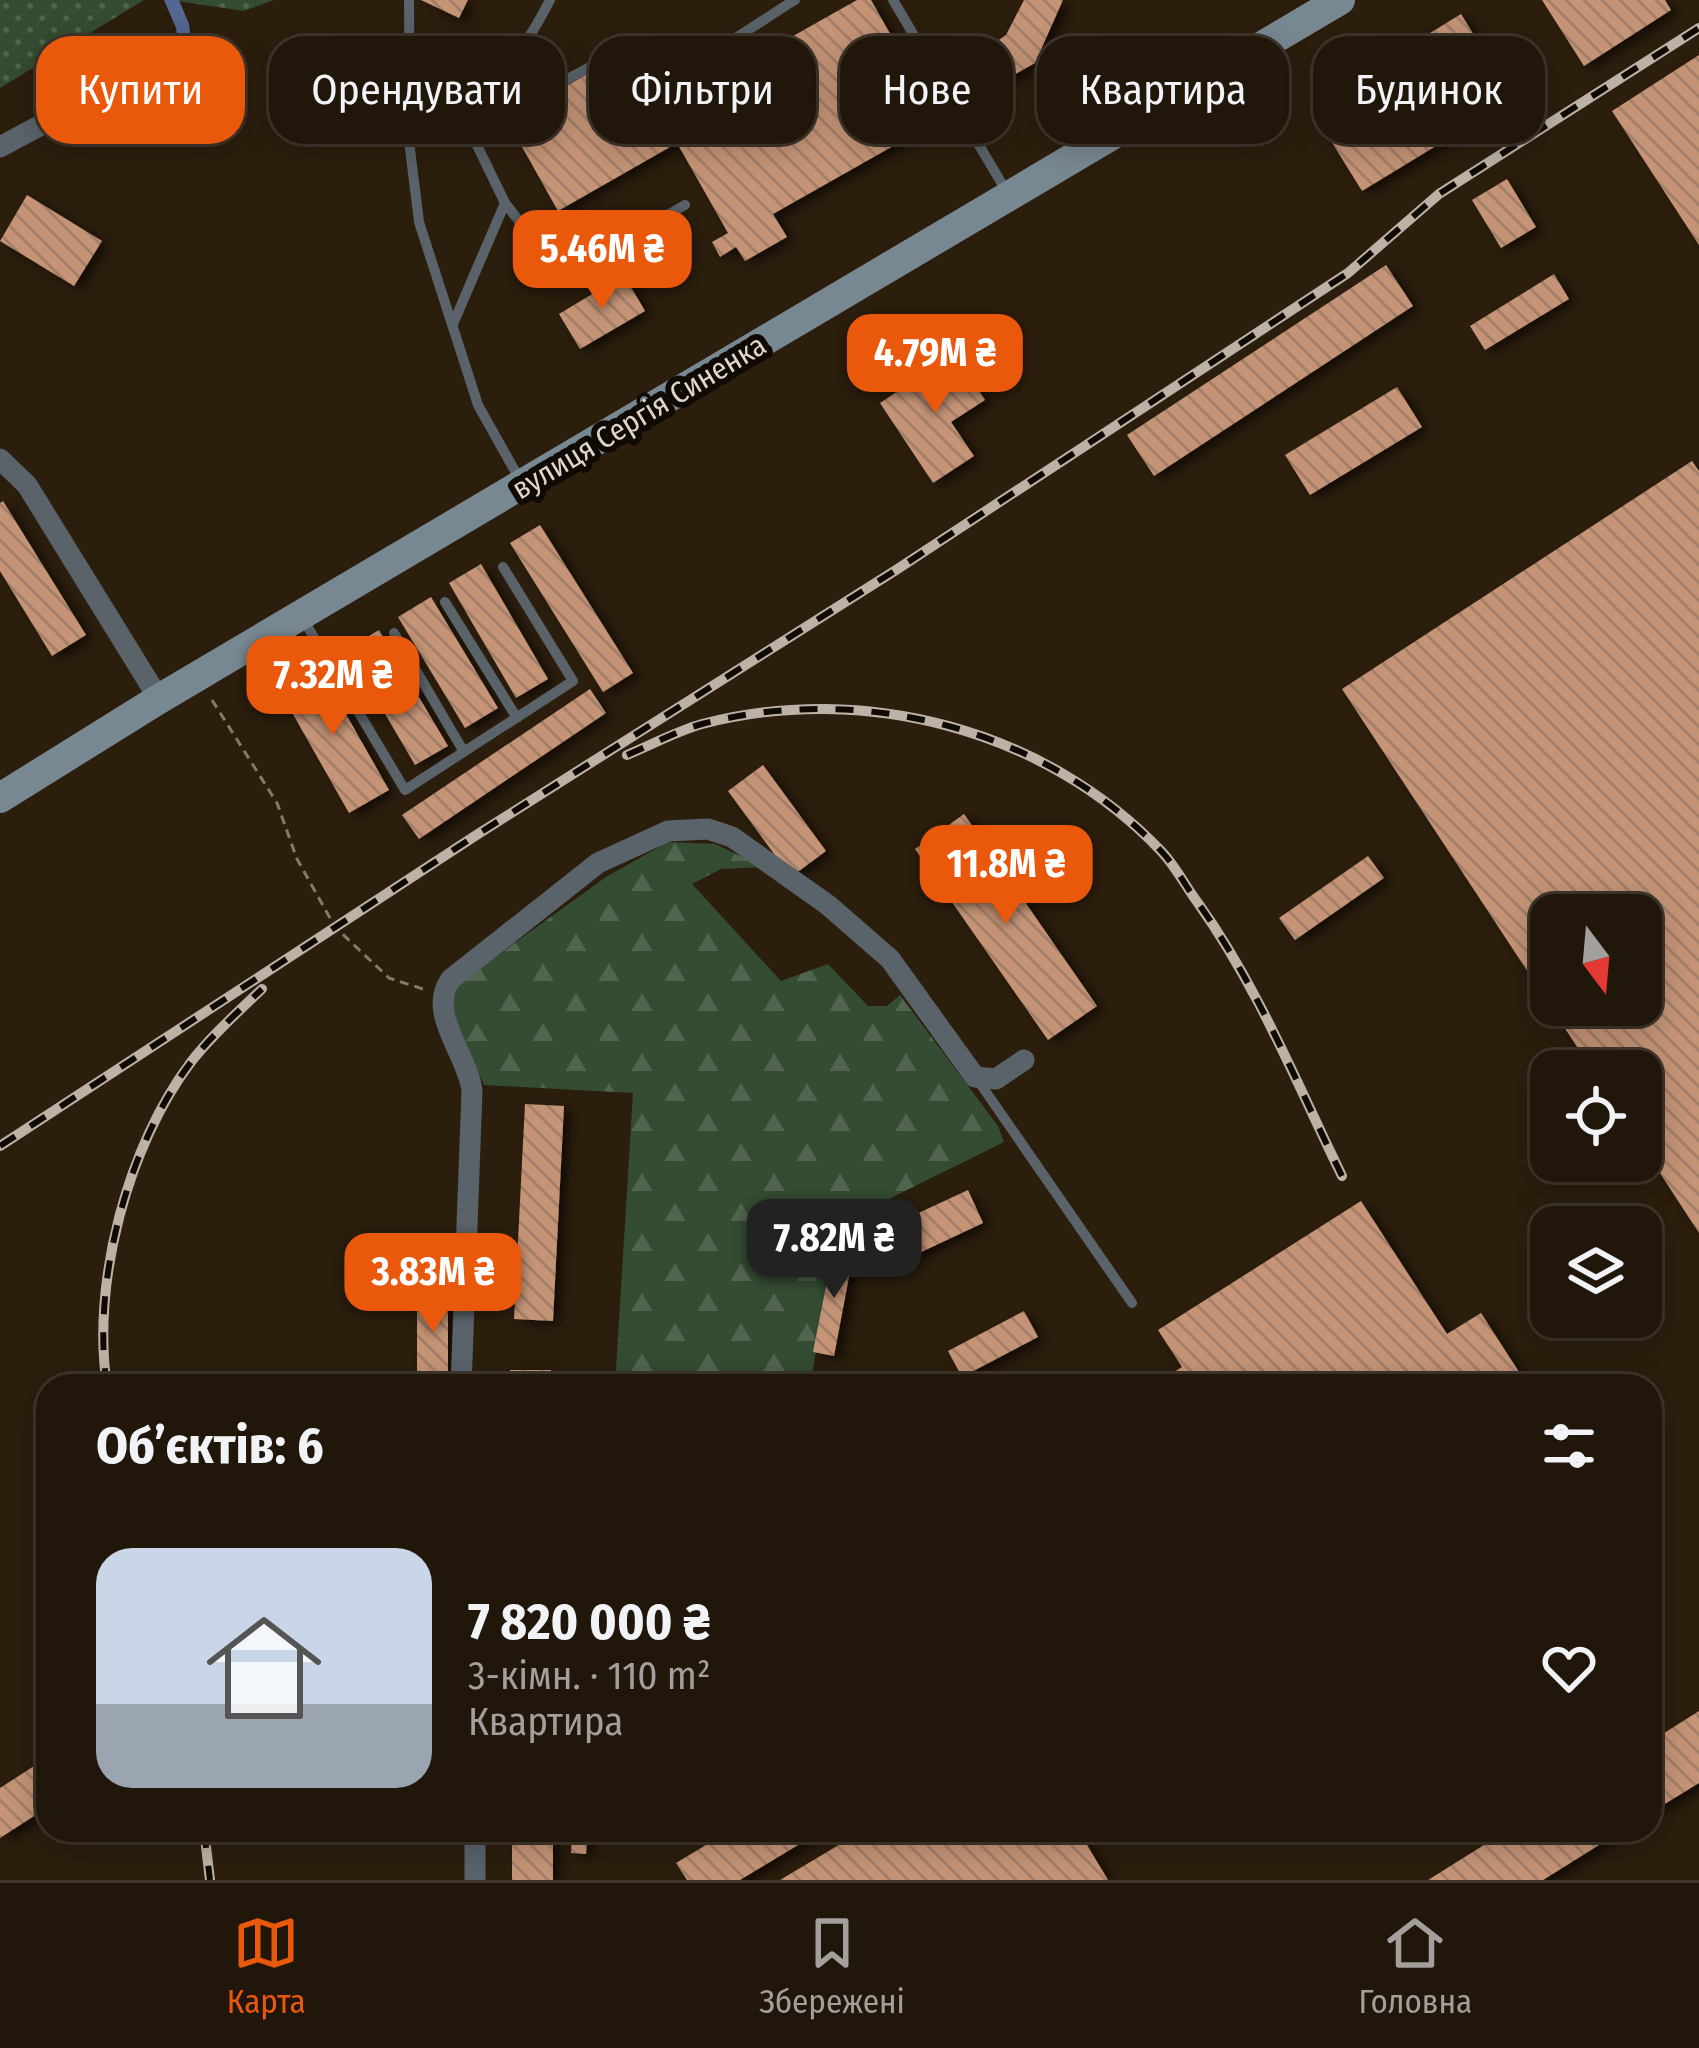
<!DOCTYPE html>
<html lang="uk">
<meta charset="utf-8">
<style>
body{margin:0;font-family:"Fira Sans Condensed",sans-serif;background:#291f13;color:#f1f3f6;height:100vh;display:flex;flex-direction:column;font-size:45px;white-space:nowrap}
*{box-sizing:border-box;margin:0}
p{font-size:39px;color:#a29f9c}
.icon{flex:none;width:66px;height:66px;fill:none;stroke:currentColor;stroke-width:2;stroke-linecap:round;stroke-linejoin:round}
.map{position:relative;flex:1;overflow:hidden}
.drawer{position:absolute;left:36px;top:1374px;width:1626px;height:468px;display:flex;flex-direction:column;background:#21160a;border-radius:36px;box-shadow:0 6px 30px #0003,0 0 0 3px #3e352b}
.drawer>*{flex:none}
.hud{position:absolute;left:36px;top:36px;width:1629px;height:108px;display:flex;gap:24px}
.needle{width:78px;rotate:164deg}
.fabs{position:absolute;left:1530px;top:894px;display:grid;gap:24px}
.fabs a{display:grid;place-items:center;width:132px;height:132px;border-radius:24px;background:#21160a;box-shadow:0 6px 30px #0003,0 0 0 3px #3e352b;font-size:60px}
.price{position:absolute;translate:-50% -102px;padding:0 27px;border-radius:24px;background:#ea580c;color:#fff;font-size:39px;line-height:78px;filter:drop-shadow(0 3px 6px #0008)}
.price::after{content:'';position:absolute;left:50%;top:72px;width:36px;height:27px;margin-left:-18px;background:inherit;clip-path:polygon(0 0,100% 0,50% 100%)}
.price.selected{background:#222;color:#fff}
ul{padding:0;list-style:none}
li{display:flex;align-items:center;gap:36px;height:300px;padding:0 60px}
li span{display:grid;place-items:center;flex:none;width:336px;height:240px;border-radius:36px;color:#555}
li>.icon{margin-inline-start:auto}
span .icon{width:144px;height:144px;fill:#fffc;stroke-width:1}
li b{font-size:51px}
h2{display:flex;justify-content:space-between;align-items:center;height:144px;padding:0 60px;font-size:51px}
.pill{padding:0 42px;border-radius:36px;background:#21160a;box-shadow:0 6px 30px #0003,0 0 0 3px #3e352b;font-size:42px;line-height:108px}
.pill.selected{background:#ea580c;color:#fff}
.dock{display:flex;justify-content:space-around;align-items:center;height:168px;border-top:3px solid #3e352b;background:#21160a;font-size:33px;color:#a29f9c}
.dock a{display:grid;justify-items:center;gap:6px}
.dock .selected{color:#ea580c}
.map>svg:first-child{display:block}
.grass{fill:url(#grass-dots)}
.forest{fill:url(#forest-firs)}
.water{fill:#526791}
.building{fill:url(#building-back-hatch);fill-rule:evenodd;filter:url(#shadow)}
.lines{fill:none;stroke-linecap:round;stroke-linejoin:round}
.path{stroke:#84796b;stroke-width:3;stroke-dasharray:9 6;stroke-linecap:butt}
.lane{stroke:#596369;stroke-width:10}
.street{stroke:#596369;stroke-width:21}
.secondary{stroke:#788892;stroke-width:30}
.rail-casing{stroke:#bcb2a6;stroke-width:10}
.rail{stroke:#0f0a04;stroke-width:6;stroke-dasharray:18;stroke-linecap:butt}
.labels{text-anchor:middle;stroke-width:12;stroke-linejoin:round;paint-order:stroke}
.street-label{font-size:30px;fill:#dfd6cb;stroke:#0f0a04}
</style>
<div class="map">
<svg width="1699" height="1880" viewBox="0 0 1699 1880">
<defs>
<pattern id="grass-dots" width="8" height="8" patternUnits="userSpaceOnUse" patternTransform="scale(3)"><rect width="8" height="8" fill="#344c32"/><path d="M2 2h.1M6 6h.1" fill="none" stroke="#51654e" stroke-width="1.8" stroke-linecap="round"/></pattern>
<pattern id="forest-firs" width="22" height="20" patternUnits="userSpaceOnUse" patternTransform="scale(3)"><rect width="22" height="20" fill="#344c32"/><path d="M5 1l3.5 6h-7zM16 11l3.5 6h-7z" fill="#51654e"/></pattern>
<pattern id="building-back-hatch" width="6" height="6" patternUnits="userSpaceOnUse" patternTransform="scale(3)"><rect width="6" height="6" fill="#c59476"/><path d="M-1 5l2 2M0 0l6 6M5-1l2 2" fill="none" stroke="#a47f68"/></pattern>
<filter id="shadow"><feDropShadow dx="7" dy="4" stdDeviation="6" flood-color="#0009"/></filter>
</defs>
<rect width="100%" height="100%" fill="#2c1e0d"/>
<path class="grass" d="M0 0H144L0 88Z
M170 0H274L244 11Z"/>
<path class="forest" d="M668 842 715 844 763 867 721 869 692 884 781 981 828 964 868 1006H887L900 995 998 1126 1004 1142 824 1231 834 1246 810 1386H615L633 1093 484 1085 451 1009 458 984 606 877Z"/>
<path class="water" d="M164 0H179L189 24 200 113 190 116 176 28Z"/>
<path class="building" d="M421 0H468L459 18Z
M857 0H871L939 120 773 214 787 237 745 261 736 247 720 257 712 242 728 233 677 143 558 211 507 120 617 57 644 104 696 75 703 87Z
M1024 0H1063L1035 63 964 103 947 76 1006 35Z
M1542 0H1665L1671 10 1584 66Z
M1461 14 1513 99 1362 191 1310 107Z
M1699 55V245L1612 111Z
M1507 179 1536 227 1501 248 1472 200Z
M27 195 102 241 74 286 0 241Z
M1386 265 1413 306 1154 476 1127 435Z
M1554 274 1569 299 1485 350 1470 326Z
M624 275 645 311 580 349 559 314Z
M954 354 985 400 951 422 974 456 933 483 880 403Z
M1397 387 1422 427 1310 495 1285 455Z
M1692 461 1699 471V1233L1641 1144V1071H1593L1342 689ZM1551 915H1641V1005H1551Z
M3 501 86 635 52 656 0 571V503Z
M540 525 633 673 603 692 510 543Z
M481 564 548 679 516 698 449 583Z
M431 597 498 708 465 728 398 617Z
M379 630 448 746 415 765 347 649Z
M317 663 389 790 349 813 277 686Z
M590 689 606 713 419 839 402 815Z
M763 765 826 851 791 877 728 791Z
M964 814 1097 1006 1048 1040 915 849Z
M1368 856 1384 878 1295 940 1279 918Z
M525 1104 564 1106 553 1321 514 1319Z
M968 1190 983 1223 900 1262 884 1229Z
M1361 1201 1447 1334 1481 1313 1528 1386H1152L1182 1367 1158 1330Z
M834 1246 854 1250 834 1356 813 1352Z
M417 1294H448V1376H417Z
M1024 1311 1038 1337 962 1377 948 1351Z
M510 1370H551V1386H510Z
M1699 1711V1783L1650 1813V1742Z
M48 1757V1807L0 1838V1788Z
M512 1830H553V1880H512Z
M572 1830H588L586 1854 571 1853Z
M731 1830H823L740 1880H687L676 1863Z
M864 1830H1078L1108 1880H780Z
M1508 1830H1623L1543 1880H1428Z"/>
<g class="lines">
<path class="path" d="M212 700 277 803 297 859 335 927 389 978 423 989"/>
<path class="lane" d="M409 0 410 149 419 222 478 405 520 480
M893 0 1008 194
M411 112C490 79 509 80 550 0
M505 203C530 234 547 266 591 259L685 205
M453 324 505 203 474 139 481 125 607 58C627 54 642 67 661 68 700 68 761 20 795 0
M445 602 517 718
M303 619 405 790 573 681 503 567
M394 633 464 752
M977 1079 1132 1303"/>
<path class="street" d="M0 147 69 110
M0 459 27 485 159 699
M461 1386 472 1091C468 1054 426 1013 451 979L598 863 668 831 708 829 732 837 828 905 890 959 975 1077 996 1079 1024 1060
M475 1880V1830"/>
<path class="secondary" d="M0 798 159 699 1340 0"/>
<g class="rail-casing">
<path id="rail" d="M627 755C651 745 677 731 702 724 863 682 1046 729 1162 852 1176 867 1186 887 1198 903 1258 987 1297 1084 1342 1176
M0 1146 478 834 896 570 1348 273 1439 194 1699 28
M107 1386C91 1283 128 1145 191 1062 211 1036 238 1012 262 989
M204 1830 210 1880"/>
</g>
<use href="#rail" class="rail"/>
</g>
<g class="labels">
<g class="street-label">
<text transform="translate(639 417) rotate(-31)" y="10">вулиця Сергія Синенка</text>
</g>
</g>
</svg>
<div class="fabs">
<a><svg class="needle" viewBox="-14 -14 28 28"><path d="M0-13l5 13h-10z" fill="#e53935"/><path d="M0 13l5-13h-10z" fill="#a29f9c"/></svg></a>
<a><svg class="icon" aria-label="locate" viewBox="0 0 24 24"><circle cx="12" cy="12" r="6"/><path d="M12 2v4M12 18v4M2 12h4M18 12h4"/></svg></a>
<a><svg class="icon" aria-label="layers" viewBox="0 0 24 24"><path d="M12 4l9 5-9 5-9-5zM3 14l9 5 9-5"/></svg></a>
</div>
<b class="price" style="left:602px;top:312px">5.46M ₴</b>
<b class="price" style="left:935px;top:416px">4.79M ₴</b>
<b class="price" style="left:333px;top:738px">7.32M ₴</b>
<b class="price" style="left:1006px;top:927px">11.8M ₴</b>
<b class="price selected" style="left:834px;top:1301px">7.82M ₴</b>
<b class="price" style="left:433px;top:1335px">3.83M ₴</b>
<div class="hud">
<a class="pill selected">Купити</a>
<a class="pill">Орендувати</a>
<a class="pill">Фільтри</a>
<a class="pill">Нове</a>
<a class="pill">Квартира</a>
<a class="pill">Будинок</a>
</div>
<section class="drawer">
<h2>Об’єктів: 6<svg class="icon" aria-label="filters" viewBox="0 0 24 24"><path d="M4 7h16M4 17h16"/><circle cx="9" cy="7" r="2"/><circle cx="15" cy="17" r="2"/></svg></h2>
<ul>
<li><span style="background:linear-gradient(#c9d6e8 65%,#9aa5b1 0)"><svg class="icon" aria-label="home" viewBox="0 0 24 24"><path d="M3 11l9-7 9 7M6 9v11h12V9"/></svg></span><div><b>7 820 000 ₴</b><p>3-кімн. · 110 m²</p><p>Квартира</p></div><svg class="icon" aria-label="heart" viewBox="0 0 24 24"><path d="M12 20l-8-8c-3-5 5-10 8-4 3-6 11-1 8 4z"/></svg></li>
</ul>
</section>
</div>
<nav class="dock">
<a class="selected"><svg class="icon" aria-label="map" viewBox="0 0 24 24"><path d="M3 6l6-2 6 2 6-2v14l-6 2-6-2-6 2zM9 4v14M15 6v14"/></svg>Карта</a>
<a><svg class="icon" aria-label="saved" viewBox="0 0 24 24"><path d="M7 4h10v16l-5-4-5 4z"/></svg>Збережені</a>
<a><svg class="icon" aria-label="home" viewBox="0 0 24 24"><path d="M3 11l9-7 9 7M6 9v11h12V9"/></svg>Головна</a>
</nav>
